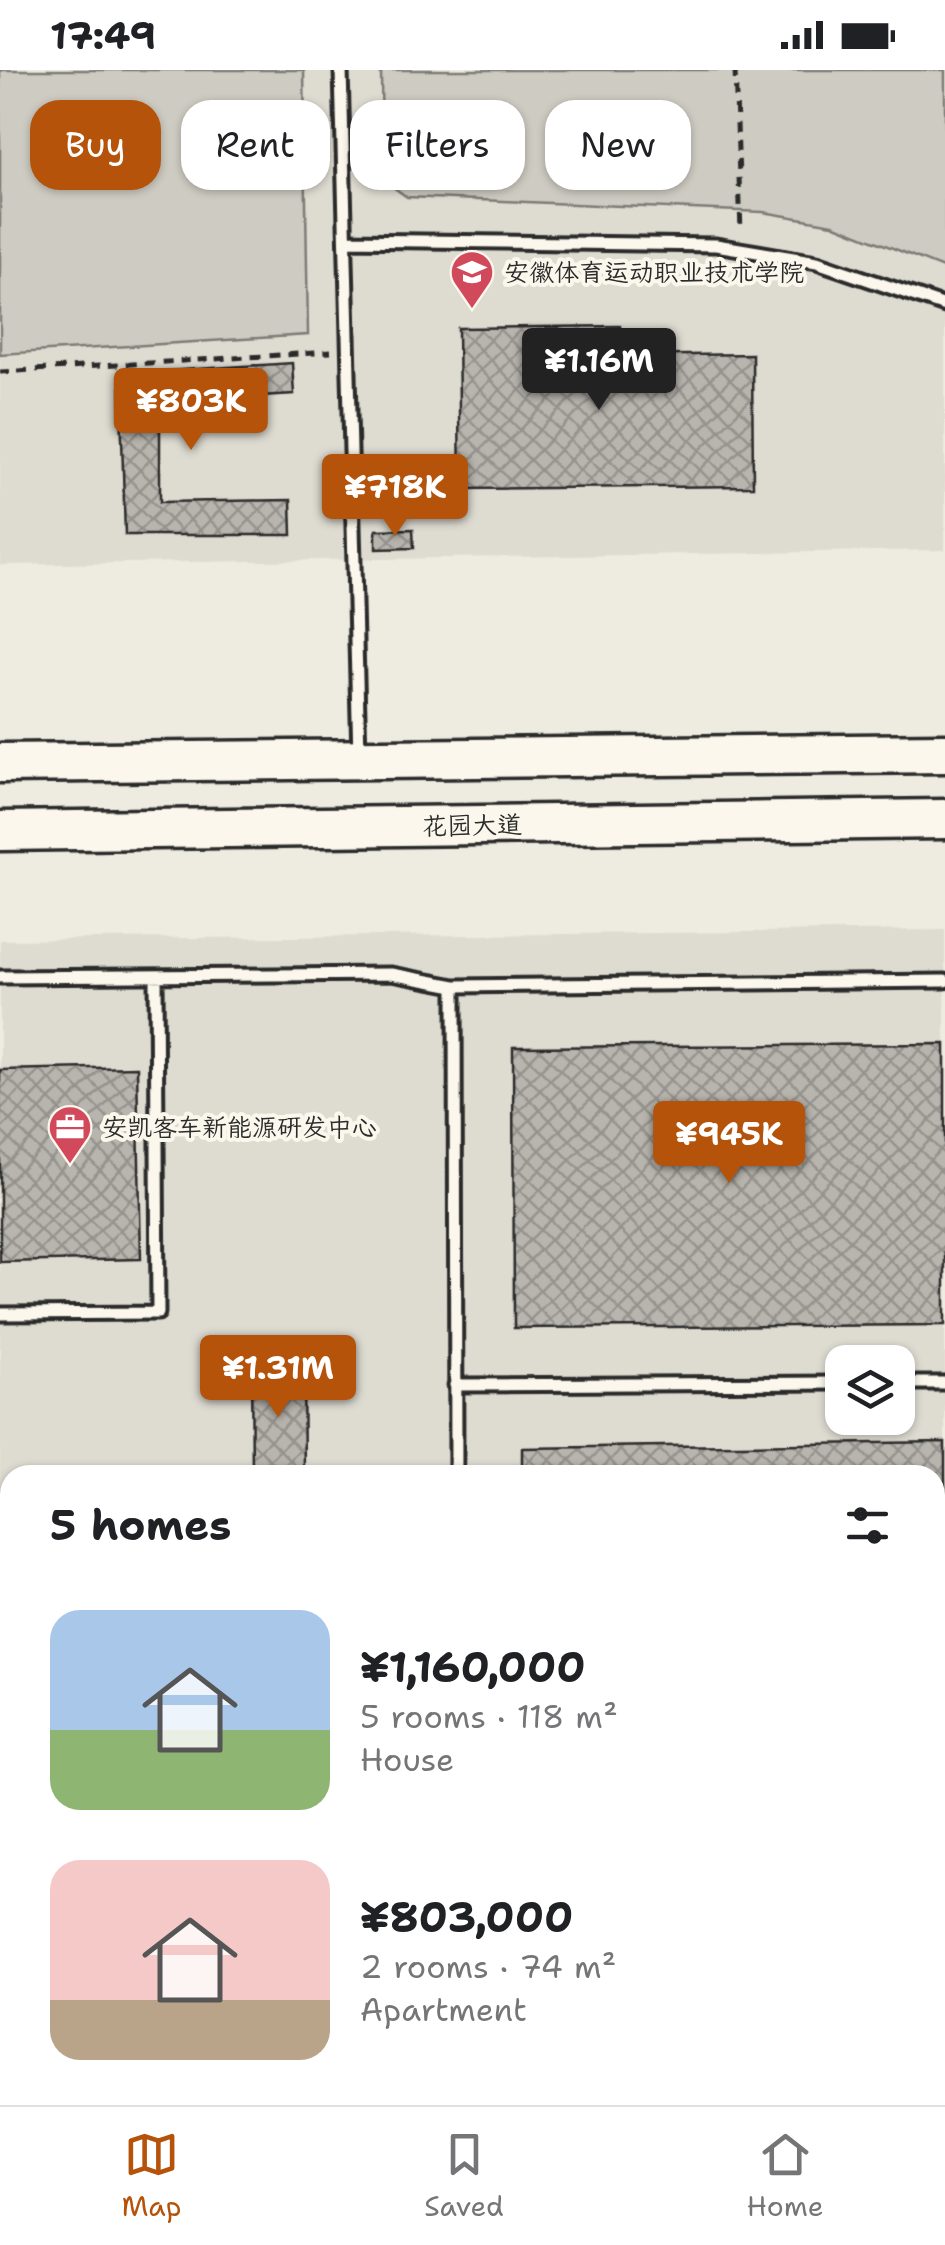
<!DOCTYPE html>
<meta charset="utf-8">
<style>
body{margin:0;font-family:"Shantell Sans","LXGW WenKai TC",sans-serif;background:#f6f6f6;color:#202124;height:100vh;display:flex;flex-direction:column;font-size:38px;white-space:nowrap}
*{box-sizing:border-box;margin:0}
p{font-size:32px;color:#757577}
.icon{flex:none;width:55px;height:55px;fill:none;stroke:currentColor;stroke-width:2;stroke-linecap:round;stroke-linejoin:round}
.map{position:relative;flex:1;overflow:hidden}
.details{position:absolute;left:0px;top:1395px;width:945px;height:640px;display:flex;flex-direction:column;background:#fff;border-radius:30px 30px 0 0;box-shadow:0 2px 8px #0004}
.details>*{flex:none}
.banner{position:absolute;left:30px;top:30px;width:885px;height:90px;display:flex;gap:20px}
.tools{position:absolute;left:825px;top:1275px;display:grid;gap:20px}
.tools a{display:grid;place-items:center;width:90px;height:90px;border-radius:20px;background:#fff;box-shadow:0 2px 8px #0004;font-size:50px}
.price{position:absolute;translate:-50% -85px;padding:0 22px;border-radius:10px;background:#b45309;color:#fff;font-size:32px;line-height:65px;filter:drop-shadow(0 2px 5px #0008)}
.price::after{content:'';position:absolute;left:50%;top:60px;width:30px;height:22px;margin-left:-15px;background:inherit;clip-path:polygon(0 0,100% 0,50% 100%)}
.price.active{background:#222;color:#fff}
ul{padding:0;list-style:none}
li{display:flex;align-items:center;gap:30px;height:250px;padding:0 50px}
li span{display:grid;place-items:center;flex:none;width:280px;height:200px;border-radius:30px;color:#555}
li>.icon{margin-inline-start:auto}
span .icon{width:120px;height:120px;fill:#fffc;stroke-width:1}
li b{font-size:42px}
h2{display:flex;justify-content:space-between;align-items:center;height:120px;padding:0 50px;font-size:42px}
.tag{padding:0 35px;border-radius:30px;background:#fff;box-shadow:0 2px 8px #0004;font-size:35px;line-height:90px}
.tag.active{background:#b45309;color:#fff}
.status{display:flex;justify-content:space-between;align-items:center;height:70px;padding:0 50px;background:#fff;direction:ltr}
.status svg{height:28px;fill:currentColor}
.dock{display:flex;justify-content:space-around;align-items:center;height:140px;border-top:2px solid #e0e0e0;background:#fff;font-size:28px;color:#757577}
.dock a{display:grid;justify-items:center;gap:5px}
.dock .active{color:#b45309}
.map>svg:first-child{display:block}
.built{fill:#dedbd1;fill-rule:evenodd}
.green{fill:#cecbc2;stroke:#7c7b76;stroke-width:2.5}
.building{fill:url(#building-cross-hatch);stroke:#2b2b2b;stroke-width:2.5}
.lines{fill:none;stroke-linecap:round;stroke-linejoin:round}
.service-casing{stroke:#2b2b2b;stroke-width:19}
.primary-casing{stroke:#2b2b2b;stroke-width:45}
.path{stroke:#2b2b2b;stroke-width:5;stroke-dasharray:10 8;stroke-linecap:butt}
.service{stroke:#fbf7ec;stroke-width:11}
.primary{stroke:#fbf7ec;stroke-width:38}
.labels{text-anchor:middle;stroke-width:8;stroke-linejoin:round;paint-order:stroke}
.poi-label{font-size:25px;fill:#2b2b2b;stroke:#fbf7ec;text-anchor:start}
.street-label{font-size:25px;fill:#2b2b2b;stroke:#fbf7ec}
</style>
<div class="status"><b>17:49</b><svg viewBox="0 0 49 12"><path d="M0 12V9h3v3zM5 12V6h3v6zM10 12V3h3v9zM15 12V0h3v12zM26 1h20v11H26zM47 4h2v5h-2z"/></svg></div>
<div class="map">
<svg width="945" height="2035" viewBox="0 0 945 2035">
<defs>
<pattern id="building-cross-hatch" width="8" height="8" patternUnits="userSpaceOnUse" patternTransform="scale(2.5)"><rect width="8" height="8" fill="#b8b5ae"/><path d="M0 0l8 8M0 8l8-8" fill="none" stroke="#96938e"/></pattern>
</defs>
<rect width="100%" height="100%" fill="#eeebe0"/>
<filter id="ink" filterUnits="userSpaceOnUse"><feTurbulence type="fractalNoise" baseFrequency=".01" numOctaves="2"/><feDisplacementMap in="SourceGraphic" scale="20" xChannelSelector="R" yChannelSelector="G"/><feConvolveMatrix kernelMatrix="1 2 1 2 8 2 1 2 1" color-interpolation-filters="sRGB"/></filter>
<g filter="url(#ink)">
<path class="built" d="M0 0H945V480L0 495Z
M945 860V2035H0V870ZM842 1292H898V1348H842ZM10 1405H935V2025H10Z"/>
<path class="green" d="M0 0H304L308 265 0 284Z
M381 0H945V199L833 154 763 142 407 127 382 109Z"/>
<path class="building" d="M620 256 621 286 752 284 753 416 460 419 458 258Z
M292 293 294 324 160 332V432L291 430 292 465H125L120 304Z
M413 459 414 478 376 479V460Z
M945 974V1255L514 1258 513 977Z
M137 997 141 1189 0 1192V1000Z
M251 1295H303L304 1405H252Z
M945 1372V2035H482L525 2032V2025H935V1405H522V1378Z
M0 1556H10V1966H0Z"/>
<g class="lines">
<g class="service-casing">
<path id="service" d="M341 0 359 685
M346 170 716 175 817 192 945 236
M0 907 391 904 455 916
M0 1244 158 1243 156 906
M898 1313H945
M455 1315 842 1313
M456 1405 455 916 945 911
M0 1505H10
M165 2025V2035
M464 2025V2035"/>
</g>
<g class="primary-casing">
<path id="primary" d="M0 693 945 683
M0 761 945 749"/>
</g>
<path class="path" d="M735 0 741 161
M0 302 331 282"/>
<use href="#service" class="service"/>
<use href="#primary" class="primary"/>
</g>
</g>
<defs>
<g id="university-pin" transform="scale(2.25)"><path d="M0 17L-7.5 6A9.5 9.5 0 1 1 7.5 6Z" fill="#d1495b" stroke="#fbf7ec"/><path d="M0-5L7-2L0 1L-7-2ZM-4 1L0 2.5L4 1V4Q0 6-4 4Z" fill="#fff"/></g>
<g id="office-pin" transform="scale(2.25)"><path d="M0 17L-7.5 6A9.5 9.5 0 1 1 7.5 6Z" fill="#d1495b" stroke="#fbf7ec"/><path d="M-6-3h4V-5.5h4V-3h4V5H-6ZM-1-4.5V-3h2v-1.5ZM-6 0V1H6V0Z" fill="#fff"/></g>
</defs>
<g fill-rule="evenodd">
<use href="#university-pin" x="472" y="202"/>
<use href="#office-pin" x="70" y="1057"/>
</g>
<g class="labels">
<g class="poi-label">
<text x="504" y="211">安徽体育运动职业技术学院</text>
<text x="102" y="1066">安凯客车新能源研发中心</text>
</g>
<g class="street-label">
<text transform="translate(472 755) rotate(-1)" y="9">花园大道</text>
</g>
</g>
</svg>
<div class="tools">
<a><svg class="icon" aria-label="layers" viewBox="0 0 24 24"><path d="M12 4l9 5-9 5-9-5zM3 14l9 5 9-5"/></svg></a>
</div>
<b class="price active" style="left:599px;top:343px">¥1.16M</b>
<b class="price" style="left:191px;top:383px">¥803K</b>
<b class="price" style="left:395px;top:469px">¥718K</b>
<b class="price" style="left:729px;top:1116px">¥945K</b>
<b class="price" style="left:278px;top:1350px">¥1.31M</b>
<div class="banner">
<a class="tag active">Buy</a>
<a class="tag">Rent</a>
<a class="tag">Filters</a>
<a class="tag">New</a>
</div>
<section class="details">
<h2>5 homes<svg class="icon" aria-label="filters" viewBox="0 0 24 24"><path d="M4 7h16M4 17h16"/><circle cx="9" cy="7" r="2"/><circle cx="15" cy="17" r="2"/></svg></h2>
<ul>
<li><span style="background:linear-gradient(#a9c7e8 60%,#8fb573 0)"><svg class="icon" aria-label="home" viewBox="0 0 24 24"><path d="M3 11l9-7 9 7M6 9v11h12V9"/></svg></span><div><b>¥1,160,000</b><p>5 rooms · 118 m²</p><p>House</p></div></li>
<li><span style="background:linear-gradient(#f6c9c9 70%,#b9a48a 0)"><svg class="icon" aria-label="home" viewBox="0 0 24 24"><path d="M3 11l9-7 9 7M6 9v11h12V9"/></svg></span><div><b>¥803,000</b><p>2 rooms · 74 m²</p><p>Apartment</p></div></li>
</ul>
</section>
</div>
<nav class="dock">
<a class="active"><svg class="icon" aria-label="map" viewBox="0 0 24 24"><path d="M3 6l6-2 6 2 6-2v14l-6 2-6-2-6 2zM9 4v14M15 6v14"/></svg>Map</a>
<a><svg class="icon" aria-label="saved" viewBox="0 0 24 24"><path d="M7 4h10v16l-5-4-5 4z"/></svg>Saved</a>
<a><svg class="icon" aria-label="home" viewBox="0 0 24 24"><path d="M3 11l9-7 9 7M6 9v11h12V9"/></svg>Home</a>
</nav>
